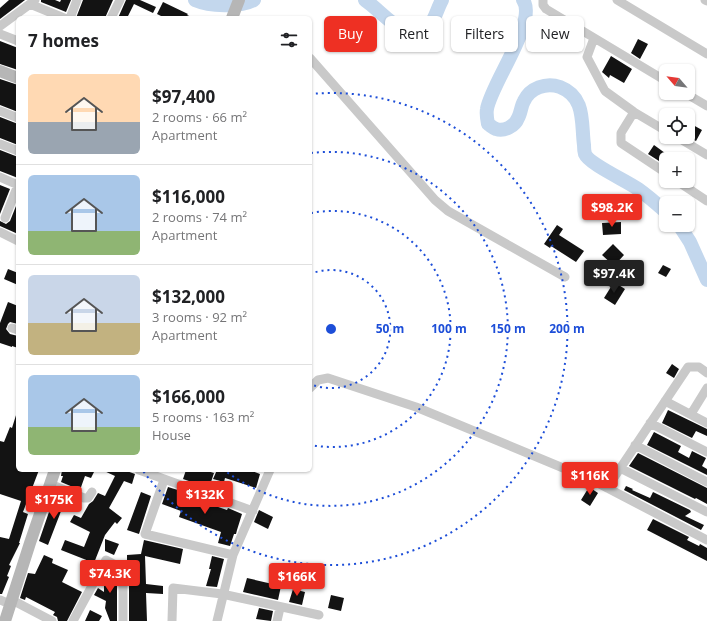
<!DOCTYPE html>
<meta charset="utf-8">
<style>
body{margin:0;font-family:"Open Sans",sans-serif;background:#f2f2f2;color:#202124;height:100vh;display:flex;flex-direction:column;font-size:15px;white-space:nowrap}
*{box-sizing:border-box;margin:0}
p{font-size:13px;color:#757577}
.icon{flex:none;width:22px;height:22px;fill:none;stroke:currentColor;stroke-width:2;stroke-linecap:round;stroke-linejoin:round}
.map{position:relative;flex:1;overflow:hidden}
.details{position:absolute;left:16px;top:16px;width:296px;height:456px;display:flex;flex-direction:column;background:#fff;border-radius:6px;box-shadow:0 1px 3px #0004}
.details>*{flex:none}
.top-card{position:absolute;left:324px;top:16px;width:323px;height:36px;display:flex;gap:8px}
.needle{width:26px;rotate:298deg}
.buttons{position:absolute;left:659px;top:64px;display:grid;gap:8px}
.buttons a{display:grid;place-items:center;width:36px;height:36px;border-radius:6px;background:#fff;box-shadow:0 1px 3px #0004;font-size:20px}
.price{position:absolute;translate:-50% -34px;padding:0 9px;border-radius:4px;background:#ee3023;color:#fff;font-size:13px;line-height:26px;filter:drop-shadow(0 1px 2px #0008)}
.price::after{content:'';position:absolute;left:50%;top:24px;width:12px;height:9px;margin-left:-6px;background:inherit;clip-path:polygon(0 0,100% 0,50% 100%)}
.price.active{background:#222;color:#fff}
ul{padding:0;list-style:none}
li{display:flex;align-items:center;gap:12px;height:100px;padding:0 12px}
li+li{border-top:1px solid #e0e0e0}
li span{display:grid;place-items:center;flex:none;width:112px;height:80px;border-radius:6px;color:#555}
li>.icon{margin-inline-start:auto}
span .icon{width:48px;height:48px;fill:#fffc;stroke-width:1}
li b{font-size:17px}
h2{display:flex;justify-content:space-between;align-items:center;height:48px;padding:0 12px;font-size:17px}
.pill{padding:0 14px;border-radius:6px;background:#fff;box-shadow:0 1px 3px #0004;font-size:14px;line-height:36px}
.pill.active{background:#ee3023;color:#fff}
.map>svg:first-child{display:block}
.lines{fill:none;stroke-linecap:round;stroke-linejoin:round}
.river{stroke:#c3d7ed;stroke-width:14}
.building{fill:#131313}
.street{stroke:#c9c9c9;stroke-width:9}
.secondary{stroke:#b6b6b6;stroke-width:12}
.ring{fill:none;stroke:#1d4ed8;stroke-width:2;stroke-dasharray:2 4}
.centre{fill:#1d4ed8;stroke:#fff;stroke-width:2}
.ring-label{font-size:12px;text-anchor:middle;font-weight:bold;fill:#1d4ed8;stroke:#fff;stroke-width:4;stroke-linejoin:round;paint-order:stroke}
</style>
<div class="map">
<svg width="707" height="621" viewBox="0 0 707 621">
<rect width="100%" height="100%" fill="#fff"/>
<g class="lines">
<path class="river" d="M195 0C209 6 240 8 254 0
M365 0C382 11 408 47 428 28 435 20 437 9 442 0
M523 0C538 21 491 84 487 109 486 114 487 119 488 124 490 125 493 128 496 129 504 132 515 126 518 118 521 113 521 106 524 101 530 88 546 82 560 87 586 97 581 123 584 145 584 148 584 151 585 154 589 164 627 181 638 189 648 196 657 204 666 212
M679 225 690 242 707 280"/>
</g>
<path class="building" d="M9 0H25L0 19V8Z
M41 0H55L60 2 61 0H71L66 12 41 2Z
M83 0H113L105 18H76Z
M126 0H140L156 7 153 13 134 4 127 18H118Z
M163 2 188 14 187 15 194 18H165L157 14Z
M638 39 648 44 640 59 631 53Z
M0 41 18 48V70L0 64Z
M611 56 632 69 624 83 610 75 609 78 602 72Z
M0 79 18 85V112L0 105Z
M0 117 18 124V145L0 138Z
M693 125 702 130 696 141 688 137V133Z
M654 145 665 153 659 161 648 154Z
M0 150 18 157V178L0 171Z
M0 185 10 189 0 214Z
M18 201V234L0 226V221L6 224 10 221Z
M621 222V234L603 235 602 223Z
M557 225 563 229 559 235 584 251 576 262 551 246 550 248 544 244Z
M613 244 624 255 614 266 602 255Z
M663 265 671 269 666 277 658 273Z
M8 269 18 273V285L4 279Z
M614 282 625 289 615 305 604 298Z
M8 302 18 306V324L10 322 8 324 6 329 10 334 18 336V348L12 346V347L0 343V323Z
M672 364 679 369 674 378 666 373Z
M668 410 707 429V436L696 431 692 438 662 423Z
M17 412 18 413V470H39L23 512 28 514 19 543H20L9 565 11 566 7 576 9 577 2 594H0V537L9 539 21 501 0 494V441L4 442 10 427 12 428Z
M654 432 681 446 678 452 689 458 692 451 706 458 702 466 707 469V475L647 445Z
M638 453 707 488V504L696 498 695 499 629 466Z
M62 470H95L91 478 85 476 80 490 61 482 63 476H61Z
M102 470H124L135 474 132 484 124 481 109 508 122 518 117 524 115 522 105 535 94 563 61 550 65 540 84 547 90 532 70 522 74 515 81 518 89 504 93 501 98 493 105 496 115 476Z
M186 470H204L214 473 209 488 183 479Z
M217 470H249L260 474 256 488 225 478 224 482 213 479Z
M626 486 633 489 632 490 650 498 653 492 690 510 691 512 685 516 704 525 701 530 624 490Z
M168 487 181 491 180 494 227 510 228 508 242 514 237 530 236 534H234L230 546 218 543 221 532 179 517 181 511 162 504Z
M589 487 598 493 590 506 581 500Z
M141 492 151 496 139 534 127 530Z
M60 495 71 499 68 508 63 506 48 545 39 541 49 512 53 514Z
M259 510 273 517 268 529 254 522Z
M653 519 689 537 687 540 699 546 700 544 707 548V561L647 530Z
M105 539 119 544 114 555 105 551Z
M144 540 183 549 180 564 145 556 146 584 163 586V594L146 593 147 621H129V569L127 565V555L141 554Z
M44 555 53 559 52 563 68 570 62 582 82 592 67 621H58L57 617 53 615 55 612 26 597 25 600 20 598 28 573 35 574Z
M212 556 224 559 217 587 206 586 211 569H209Z
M108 569 117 573V621H110L105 608 106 601 94 595 98 588 104 592V576Z
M247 578 281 586 278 600 243 592Z
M293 589 305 592 302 605 289 602Z
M331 595 344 598 341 611 328 608Z
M259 608 273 611 271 621 256 619Z
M90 610 102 616 99 621H85Z"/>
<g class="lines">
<path class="street" d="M543 0V5L546 9 666 81
M617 0 707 54
M705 0 707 1
M30 4 64 18
M70 18 77 0
M111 18 120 0
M0 26 30 4 35 0
M0 34 18 41
M594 38 587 57 605 91 634 112 666 131
M310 58 435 200 448 211 565 277
M685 93 707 106
M0 111 18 118
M634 112 621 133V143L666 173
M677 137 707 155
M0 144 18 151
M0 177 18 185
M677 181 707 201
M5 218 18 185
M0 232 18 241
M12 328 18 330
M310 388 318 380 328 378 416 407 592 480 707 540
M665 401 707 423
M691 414 707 388
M650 423 707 452
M635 445 707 482
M620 468 707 512
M139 470 253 511
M164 480 145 534 233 555
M50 484 84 498H88L92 492
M607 488 688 367H699L707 373
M0 600 10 604
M12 600 52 621
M73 621 106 560 123 569V621
M172 621 173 588 222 594 319 615
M217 621 233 555 270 470
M277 621 280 608"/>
<path class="secondary" d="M232 18 239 0
M0 71 18 78
M5 621 30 543 55 470"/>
</g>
<g class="ring">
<path d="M310 274A59 59 0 1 1 310 384"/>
<path d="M311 213A118 118 0 1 1 311 445"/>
<path d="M311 153A177 177 0 1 1 224 470"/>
<path d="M310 94A236 236 0 1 1 143 471"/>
</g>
<circle cx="331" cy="329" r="6" class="centre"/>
<g class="ring-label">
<text x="390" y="333">50 m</text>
<text x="449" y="333">100 m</text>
<text x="508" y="333">150 m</text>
<text x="567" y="333">200 m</text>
</g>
</svg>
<div class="buttons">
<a><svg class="needle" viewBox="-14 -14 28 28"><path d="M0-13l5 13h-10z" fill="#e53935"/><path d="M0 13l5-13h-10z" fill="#757577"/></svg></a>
<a><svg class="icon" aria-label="locate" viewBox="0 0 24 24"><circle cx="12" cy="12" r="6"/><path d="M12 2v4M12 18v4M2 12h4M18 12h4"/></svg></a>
<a>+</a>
<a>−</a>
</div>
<b class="price" style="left:612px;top:228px">$98.2K</b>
<b class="price active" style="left:614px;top:294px">$97.4K</b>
<b class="price" style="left:590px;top:496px">$116K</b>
<b class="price" style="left:205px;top:515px">$132K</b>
<b class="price" style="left:54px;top:520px">$175K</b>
<b class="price" style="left:110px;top:594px">$74.3K</b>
<b class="price" style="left:297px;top:597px">$166K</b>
<div class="top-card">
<a class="pill active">Buy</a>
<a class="pill">Rent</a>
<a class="pill">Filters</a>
<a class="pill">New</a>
</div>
<section class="details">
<h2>7 homes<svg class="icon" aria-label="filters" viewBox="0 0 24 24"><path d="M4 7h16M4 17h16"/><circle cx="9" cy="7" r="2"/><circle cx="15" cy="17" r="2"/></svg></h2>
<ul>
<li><span style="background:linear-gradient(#ffd9b3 60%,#9aa5b1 0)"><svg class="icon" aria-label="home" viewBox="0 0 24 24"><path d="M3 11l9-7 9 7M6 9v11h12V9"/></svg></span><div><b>$97,400</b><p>2 rooms · 66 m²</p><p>Apartment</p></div></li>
<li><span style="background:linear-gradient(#a9c7e8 70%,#8fb573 0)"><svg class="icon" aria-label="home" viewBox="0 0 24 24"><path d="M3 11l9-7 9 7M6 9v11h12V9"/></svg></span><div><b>$116,000</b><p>2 rooms · 74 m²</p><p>Apartment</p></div></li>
<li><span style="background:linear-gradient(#c9d6e8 60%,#c2b280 0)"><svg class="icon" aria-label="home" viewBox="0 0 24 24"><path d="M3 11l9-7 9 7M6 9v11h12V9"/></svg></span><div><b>$132,000</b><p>3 rooms · 92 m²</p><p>Apartment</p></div></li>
<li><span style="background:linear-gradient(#a9c7e8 65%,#8fb573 0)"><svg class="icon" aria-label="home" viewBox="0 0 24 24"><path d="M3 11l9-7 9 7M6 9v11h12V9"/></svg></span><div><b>$166,000</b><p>5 rooms · 163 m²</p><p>House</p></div></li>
</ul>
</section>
</div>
